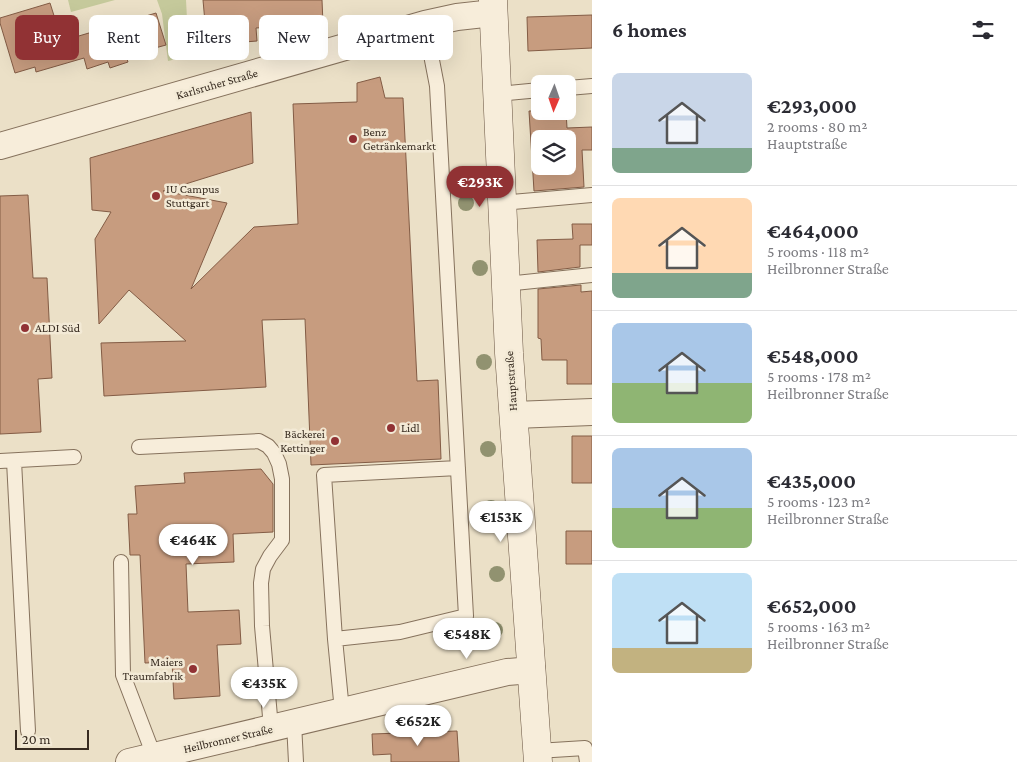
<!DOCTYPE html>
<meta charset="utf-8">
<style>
body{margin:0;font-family:"Crimson Pro",serif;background:#f7f7f7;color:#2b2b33;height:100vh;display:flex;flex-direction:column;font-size:19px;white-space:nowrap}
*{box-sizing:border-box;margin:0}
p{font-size:16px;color:#7c7c81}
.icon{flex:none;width:28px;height:28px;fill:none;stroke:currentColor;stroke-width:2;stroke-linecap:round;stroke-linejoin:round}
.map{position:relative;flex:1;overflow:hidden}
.sheet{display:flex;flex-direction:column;background:#fff;width:425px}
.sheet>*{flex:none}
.hud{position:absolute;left:15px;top:15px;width:475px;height:45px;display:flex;gap:10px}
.needle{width:32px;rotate:182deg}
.controls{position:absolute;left:531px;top:75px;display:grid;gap:10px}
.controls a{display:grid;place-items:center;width:45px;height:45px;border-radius:8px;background:#fff;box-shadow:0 5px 20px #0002;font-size:25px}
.scale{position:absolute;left:15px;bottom:12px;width:74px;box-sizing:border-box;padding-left:5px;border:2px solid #372b20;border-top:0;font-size:14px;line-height:18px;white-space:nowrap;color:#372b20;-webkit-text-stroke:4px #f3ead6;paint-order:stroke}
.price{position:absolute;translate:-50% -42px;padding:0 11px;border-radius:18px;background:#fff;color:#222;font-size:16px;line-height:32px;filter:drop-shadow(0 1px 2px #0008)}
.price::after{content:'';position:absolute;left:50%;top:30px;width:15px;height:11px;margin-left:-8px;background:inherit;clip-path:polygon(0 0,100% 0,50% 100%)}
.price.active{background:#913234;color:#fff}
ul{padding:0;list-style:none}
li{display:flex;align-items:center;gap:15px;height:125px;padding:0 20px}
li+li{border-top:1px solid #e1e1e2}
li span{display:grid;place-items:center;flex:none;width:140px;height:100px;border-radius:8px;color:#555}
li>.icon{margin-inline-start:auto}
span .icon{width:60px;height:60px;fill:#fffc;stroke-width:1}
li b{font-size:21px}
h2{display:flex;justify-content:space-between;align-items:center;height:60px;padding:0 20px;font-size:21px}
.pill{padding:0 18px;border-radius:8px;background:#fff;box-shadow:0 5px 20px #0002;font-size:18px;line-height:45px}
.pill.active{background:#913234;color:#fff}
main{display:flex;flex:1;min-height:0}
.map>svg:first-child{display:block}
.green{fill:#c5c99b}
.building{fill:#c79c7f;stroke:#835c45;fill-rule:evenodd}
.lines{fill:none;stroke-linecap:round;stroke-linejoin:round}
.service-casing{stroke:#86725d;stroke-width:16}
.minor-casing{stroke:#86725d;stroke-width:28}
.secondary-casing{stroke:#685340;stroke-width:29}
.service{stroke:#f7edda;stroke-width:14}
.minor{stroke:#f7edda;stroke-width:26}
.secondary{stroke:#f7edda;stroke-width:28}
.tree{fill:#919270}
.poi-dot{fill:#913234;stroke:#f3ead6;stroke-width:2}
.labels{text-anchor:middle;stroke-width:5;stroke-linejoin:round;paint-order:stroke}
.street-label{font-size:12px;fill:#372b20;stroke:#f3ead6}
.poi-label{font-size:12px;fill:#372b20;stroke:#f3ead6;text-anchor:start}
</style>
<main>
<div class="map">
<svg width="592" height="762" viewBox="0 0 592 762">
<rect width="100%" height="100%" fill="#ebe0c7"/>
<path class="green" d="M68 0H115L71 12Z
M157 0H186L189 56 168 61 162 14Z"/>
<path class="building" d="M203 0H322L323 24 256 28 257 41 207 45Z
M50 3 62 41 156 13 166 45 126 56 128 62 110 68 108 62 87 69 84 58 36 72 35 67 15 73 0 23V18Z
M592 15V48L528 51 527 17Z
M380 77 385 98H403L417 381 438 380 441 459 311 465 305 319 262 320 266 387 104 396 101 343 186 341 129 290 99 324 95 239 111 212 92 210 90 158 251 112 253 163 163 191 227 203 191 289 254 227 298 224 293 104 357 102V83Z
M529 111H566L567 128 592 127V150H582L584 187 534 191ZM540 139H568V166H540Z
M28 195 33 278H47L52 378 38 379 41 432 0 434V196Z
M572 224H592V245H580V267L538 272 537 240 573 239Z
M581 285V292L592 291V384H567V360H542L541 339 538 338V289Z
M572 436H592V483H572Z
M261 469 273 484V532L233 534 234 562 186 564 188 612 239 610 241 644 217 645 220 696 174 699 172 662 145 663 140 555H130L128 514H137L135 486 185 483 184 473Z
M566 531H592V564H566Z
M457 731 459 762H391V754L373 755 372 734Z"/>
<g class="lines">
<g class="service-casing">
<path id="service" d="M568 88 592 86
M496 94 540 90
M501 203 592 195
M505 284 592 275
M139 447 259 441 268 446 274 453 279 464 282 479V540L270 556 263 569 261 583 262 626 271 728
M0 461 74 457
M14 461 28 731
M121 562 123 675 154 756
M335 639 324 475 458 468
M342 711 335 639 400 632 466 616 437 86 425 24
M294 723 296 762
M537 751 585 748 587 762"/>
</g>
<g class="minor-casing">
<path id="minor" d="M0 146 425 24 457 17 493 13
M514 415 592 412
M129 762 507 672 532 670"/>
</g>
<g class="secondary-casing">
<path id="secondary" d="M493 0 509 353 538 762"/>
</g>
<use href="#service" class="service"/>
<use href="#minor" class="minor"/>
<use href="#secondary" class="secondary"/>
</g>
<g class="tree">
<circle cx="466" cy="203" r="8"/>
<circle cx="480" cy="268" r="8"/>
<circle cx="484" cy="362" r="8"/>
<circle cx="488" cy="449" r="8"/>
<circle cx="491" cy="508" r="8"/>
<circle cx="497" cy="574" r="8"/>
<circle cx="495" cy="630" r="8"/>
</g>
<g class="poi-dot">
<circle cx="353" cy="139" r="5"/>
<circle cx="156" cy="196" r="5"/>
<circle cx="25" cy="328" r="5"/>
<circle cx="391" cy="428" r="5"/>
<circle cx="335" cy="441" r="5"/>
<circle cx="193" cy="669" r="5"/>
</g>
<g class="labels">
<g class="street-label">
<text transform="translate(217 84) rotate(-16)" y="4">Karlsruher Straße</text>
<text transform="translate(511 381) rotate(-94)" y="4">Hauptstraße</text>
<text transform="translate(228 739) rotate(-13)" y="4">Heilbronner Straße</text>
</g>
<g class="poi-label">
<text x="363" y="136">Benz<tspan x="363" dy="14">Getränkemarkt</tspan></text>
<text x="166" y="193">IU Campus<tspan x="166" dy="14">Stuttgart</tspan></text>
<text x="35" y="332">ALDI Süd</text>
<text x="401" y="432">Lidl</text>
<text x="325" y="438" text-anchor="end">Bäckerei<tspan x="325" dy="14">Kettinger</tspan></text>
<text x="183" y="666" text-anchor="end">Maiers<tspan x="183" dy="14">Traumfabrik</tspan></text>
</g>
</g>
</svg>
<div class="controls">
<a><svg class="needle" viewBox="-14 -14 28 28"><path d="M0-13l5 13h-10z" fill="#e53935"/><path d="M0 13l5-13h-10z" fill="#7c7c81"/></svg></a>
<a><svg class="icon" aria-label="layers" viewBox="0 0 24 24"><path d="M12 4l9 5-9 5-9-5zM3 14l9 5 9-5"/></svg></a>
</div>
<div class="scale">20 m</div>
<b class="price active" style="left:480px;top:208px">€293K</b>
<b class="price" style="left:501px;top:543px">€153K</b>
<b class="price" style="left:193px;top:566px">€464K</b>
<b class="price" style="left:467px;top:660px">€548K</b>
<b class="price" style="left:264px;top:709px">€435K</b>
<b class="price" style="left:418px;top:747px">€652K</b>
<div class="hud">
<a class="pill active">Buy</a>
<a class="pill">Rent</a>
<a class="pill">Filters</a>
<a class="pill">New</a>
<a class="pill">Apartment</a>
</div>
</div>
<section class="sheet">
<h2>6 homes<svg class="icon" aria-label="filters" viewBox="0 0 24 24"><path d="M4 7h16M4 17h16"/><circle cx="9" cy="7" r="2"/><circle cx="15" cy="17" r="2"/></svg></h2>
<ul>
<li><span style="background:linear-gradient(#c9d6e8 75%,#7fa58c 0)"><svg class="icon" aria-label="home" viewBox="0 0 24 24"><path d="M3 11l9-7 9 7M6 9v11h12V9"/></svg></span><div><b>€293,000</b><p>2 rooms · 80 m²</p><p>Hauptstraße</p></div></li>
<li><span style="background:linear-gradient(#ffd9b3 75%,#7fa58c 0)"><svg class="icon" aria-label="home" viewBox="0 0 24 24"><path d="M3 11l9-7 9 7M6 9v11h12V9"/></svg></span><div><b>€464,000</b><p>5 rooms · 118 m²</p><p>Heilbronner Straße</p></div></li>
<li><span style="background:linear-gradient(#a9c7e8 60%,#8fb573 0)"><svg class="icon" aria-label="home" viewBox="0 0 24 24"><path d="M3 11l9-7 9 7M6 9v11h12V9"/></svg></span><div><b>€548,000</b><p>5 rooms · 178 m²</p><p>Heilbronner Straße</p></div></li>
<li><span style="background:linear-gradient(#a9c7e8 60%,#8fb573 0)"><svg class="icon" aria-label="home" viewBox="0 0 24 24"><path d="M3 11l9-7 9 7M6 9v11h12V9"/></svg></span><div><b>€435,000</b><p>5 rooms · 123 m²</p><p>Heilbronner Straße</p></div></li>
<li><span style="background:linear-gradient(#bfe0f5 75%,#c2b280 0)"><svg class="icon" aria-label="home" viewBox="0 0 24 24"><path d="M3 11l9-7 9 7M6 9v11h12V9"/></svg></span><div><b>€652,000</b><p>5 rooms · 163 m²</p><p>Heilbronner Straße</p></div></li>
</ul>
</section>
</main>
